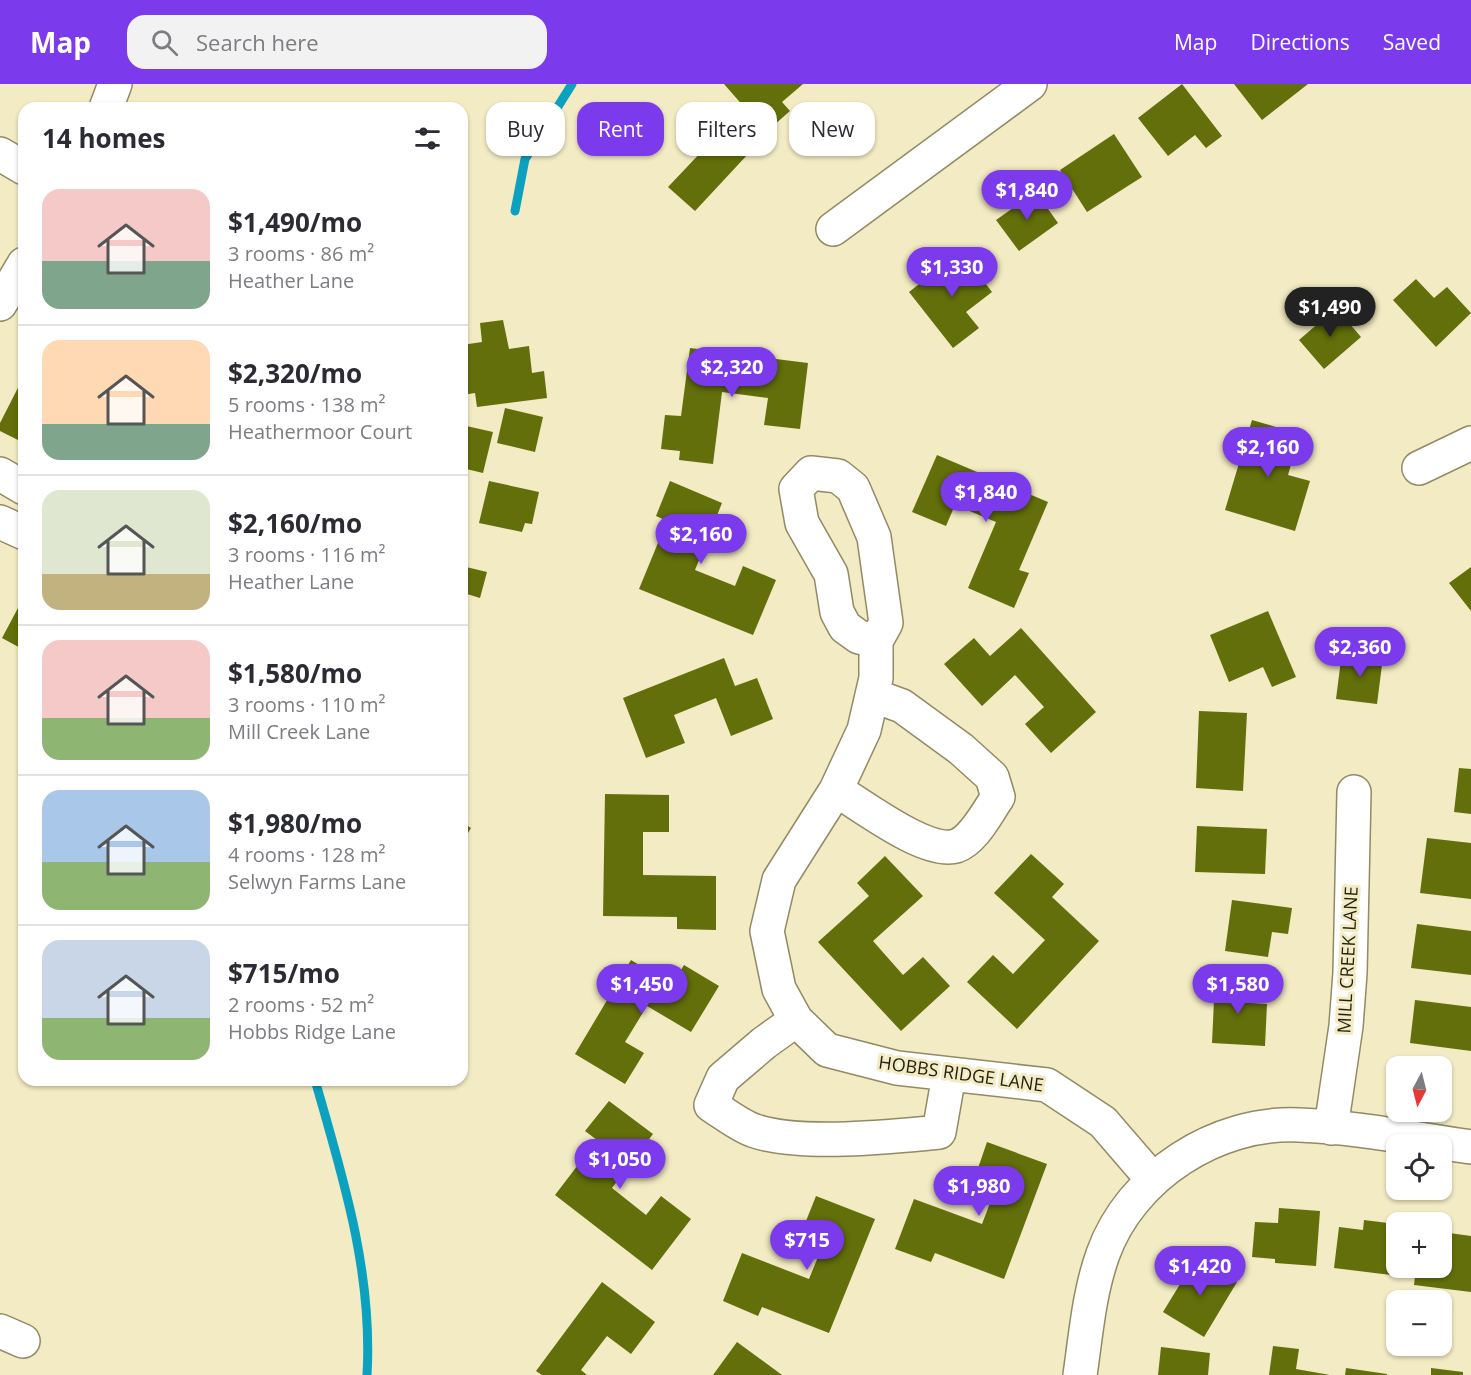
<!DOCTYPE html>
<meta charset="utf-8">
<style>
body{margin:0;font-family:"Open Sans",sans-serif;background:#f2f2f3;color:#2b2b33;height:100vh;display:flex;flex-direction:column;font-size:22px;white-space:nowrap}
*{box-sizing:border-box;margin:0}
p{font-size:20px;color:#7c7c81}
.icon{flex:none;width:33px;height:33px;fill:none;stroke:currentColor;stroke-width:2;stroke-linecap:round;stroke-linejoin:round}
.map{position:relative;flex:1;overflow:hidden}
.drawer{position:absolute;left:18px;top:18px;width:450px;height:984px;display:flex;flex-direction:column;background:#fff;border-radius:18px;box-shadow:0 2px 4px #0004}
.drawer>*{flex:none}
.banner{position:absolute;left:486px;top:18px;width:570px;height:54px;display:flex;gap:12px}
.needle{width:39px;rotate:187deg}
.fabs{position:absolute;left:1386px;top:972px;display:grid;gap:12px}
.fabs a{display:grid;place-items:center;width:66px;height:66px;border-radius:12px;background:#fff;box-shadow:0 2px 4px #0004;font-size:30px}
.price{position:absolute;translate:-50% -51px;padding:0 14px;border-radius:21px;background:#7c3aed;color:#fff;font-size:20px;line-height:39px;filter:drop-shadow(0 2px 3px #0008)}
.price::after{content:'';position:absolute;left:50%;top:36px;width:18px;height:14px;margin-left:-9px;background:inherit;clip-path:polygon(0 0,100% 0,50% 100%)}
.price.current{background:#222;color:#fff}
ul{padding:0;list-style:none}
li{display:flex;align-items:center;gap:18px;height:150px;padding:0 24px}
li+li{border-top:2px solid #e1e1e2}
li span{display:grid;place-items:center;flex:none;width:168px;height:120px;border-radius:18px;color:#555}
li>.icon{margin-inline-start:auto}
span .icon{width:72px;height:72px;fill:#fffc;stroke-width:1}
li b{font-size:26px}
h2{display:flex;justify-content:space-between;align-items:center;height:72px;padding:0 24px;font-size:26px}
.chip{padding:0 21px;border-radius:18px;background:#fff;box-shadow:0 2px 4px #0004;font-size:21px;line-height:54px}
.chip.current{background:#7c3aed;color:#fff}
header{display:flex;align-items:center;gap:36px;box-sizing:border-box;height:84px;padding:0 30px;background:#7c3aed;color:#fff}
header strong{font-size:28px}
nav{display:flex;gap:33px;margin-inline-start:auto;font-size:21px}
.search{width:420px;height:54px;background:#f2f2f3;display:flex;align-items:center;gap:15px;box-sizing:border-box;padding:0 21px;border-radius:18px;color:#7c7c81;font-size:22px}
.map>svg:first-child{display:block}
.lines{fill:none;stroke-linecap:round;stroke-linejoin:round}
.stream{stroke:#0ba1bf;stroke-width:9}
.building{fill:#626f0a}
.minor-casing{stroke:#928a65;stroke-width:36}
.minor{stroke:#fff;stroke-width:33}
.labels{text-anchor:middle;stroke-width:6;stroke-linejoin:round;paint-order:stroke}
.street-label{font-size:18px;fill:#221f10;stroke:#f3ebc3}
</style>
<header>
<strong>Map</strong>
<div class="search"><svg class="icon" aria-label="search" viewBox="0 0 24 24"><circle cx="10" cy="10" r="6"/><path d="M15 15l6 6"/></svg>Search here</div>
<nav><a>Map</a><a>Directions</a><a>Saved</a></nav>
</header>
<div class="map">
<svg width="1471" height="1291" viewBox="0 0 1471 1291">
<rect width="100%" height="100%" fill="#f3ebc3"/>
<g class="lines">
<path class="stream" d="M515 127 525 75 572 0
M315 996C343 1093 373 1189 367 1291"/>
</g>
<path class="building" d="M724 0H803L782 18 790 27 766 48Z
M1182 0 1222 52 1206 64 1195 51 1168 72 1138 34Z
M1234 0H1308L1262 36Z
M723 45 749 69 695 127 668 103Z
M1114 50 1142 93 1087 128 1060 86Z
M1036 108 1058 139 1019 167 996 136Z
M961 167 992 208 966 228 979 244 953 264 909 208Z
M1416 195 1434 214 1447 203 1471 229 1436 263 1393 216Z
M1336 224 1361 253 1324 285 1299 256Z
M503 236 509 265 529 262 532 289 544 287 547 314 477 323 475 309 462 311V261L482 258 480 239Z
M690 264 808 279 800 345 764 341 768 314 722 308 713 380 679 376 680 367 661 365 665 331 681 332Z
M24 292V359L0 347V339Z
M505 324 543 333 535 368 497 359Z
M1252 336 1300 350 1288 391 1310 397 1295 447 1225 426Z
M462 341 493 348 483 389 462 384Z
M937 371 1048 418 1019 486 1029 489 1014 524 968 504 996 438 955 421 946 442 912 428Z
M489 397 539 408 532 440 525 439 522 448 479 439Z
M670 397 722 419 695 486 735 502 743 482 776 496 753 551 639 505 667 437 656 432Z
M462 482 487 488 480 514 467 510 463 525Z
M1471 483V527L1449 499Z
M18 524 24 527V566L2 554Z
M1268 527 1296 593 1272 603 1263 583 1229 598 1210 551Z
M1021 544 1096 628 1051 669 1025 640 1044 623 1015 591 982 622 944 580 974 554 990 572Z
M1342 568 1383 573 1377 620 1336 615Z
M724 574 735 602 757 594 773 635 731 652 716 614 674 631 685 659 646 674 623 614Z
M1199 627 1247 629 1243 707 1196 704Z
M1459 684 1471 685V730L1454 728Z
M605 710 669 711V748H643V791L716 792V846L677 845V833L603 832Z
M462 738 471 744 462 759Z
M1197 742 1267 745 1265 790 1195 788Z
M1427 754 1471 759V815L1420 809Z
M1031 770 1064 800 1052 813 1099 857 1017 945 967 898 993 871 1013 890 1045 856 994 809Z
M885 772 923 812 873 857 903 891 923 873 950 902 901 947 818 858 869 812 857 799Z
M1232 816 1292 824 1288 850 1272 848 1268 873 1225 867Z
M1417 840 1471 847V891L1411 884Z
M631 876 672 901 684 881 719 902 691 948 647 922 625 958 644 969 625 1000 575 970Z
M1215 895 1252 898 1251 919 1267 920 1265 962 1212 959Z
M1415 916 1471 923V967L1410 959Z
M609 1017 653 1050 612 1104 646 1131 661 1112 691 1135 652 1186 555 1111 597 1056 585 1047Z
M987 1058 1047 1080 1004 1195 935 1169 931 1178 895 1165 914 1115 982 1140 997 1101 975 1093Z
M816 1112 875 1135 829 1249 762 1223 758 1232 723 1217 742 1169 809 1195 825 1156 802 1147Z
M1279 1124 1320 1127 1316 1182 1275 1179V1175L1252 1173 1255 1138 1278 1139Z
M1364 1136 1396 1140 1399 1192 1334 1184 1339 1143 1363 1146Z
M1442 1148 1471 1152V1208L1414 1201 1416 1184H1442Z
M1196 1174 1237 1198 1204 1253 1163 1228Z
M602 1198 655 1238 631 1270 607 1252 581 1286 587 1291H542L536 1287Z
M737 1258 782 1291H713Z
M1273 1262 1299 1265 1296 1285 1330 1291H1269Z
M1161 1263 1210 1269 1208 1291H1158Z
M1346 1284 1387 1290V1291H1345Z
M1431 1284 1463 1288V1291H1431Z"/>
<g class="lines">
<g class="minor-casing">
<path id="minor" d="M106 24 115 0
M0 70 24 84
M833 145 1030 0
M0 220 24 180
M1419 384 1471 359
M811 389 838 392 853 404 874 453 886 539 876 557 859 553 845 543 837 528 831 490 802 439 796 405Z
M0 390 24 404
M0 438 24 449
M876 557V594L864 646 836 706 779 796 767 847 779 905 796 936 827 966 897 984 1047 1001 1103 1038 1153 1096
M836 706C862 721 926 771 956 762 974 756 988 727 998 713L992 693 961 665 902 622 872 611
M796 936 764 959 723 994 711 1021C725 1030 740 1042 755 1047 801 1062 890 1053 939 1048L949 991
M1331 1044 1346 942 1350 889 1354 708
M0 1247 23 1257
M1080 1291C1086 1250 1089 1209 1103 1170 1131 1092 1217 1037 1299 1041 1356 1043 1414 1055 1471 1063"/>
</g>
<use href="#minor" class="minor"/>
</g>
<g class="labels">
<g class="street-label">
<text transform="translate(1348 876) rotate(-87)" y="6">MILL CREEK LANE</text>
<text transform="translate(961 990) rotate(8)" y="6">HOBBS RIDGE LANE</text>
</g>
</g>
</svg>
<div class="fabs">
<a><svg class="needle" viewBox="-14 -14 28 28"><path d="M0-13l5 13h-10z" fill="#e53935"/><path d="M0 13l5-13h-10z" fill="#7c7c81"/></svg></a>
<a><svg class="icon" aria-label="locate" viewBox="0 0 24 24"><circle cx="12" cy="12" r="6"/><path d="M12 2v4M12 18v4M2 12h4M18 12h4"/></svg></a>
<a>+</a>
<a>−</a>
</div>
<b class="price" style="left:1027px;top:137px">$1,840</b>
<b class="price" style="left:952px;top:214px">$1,330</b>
<b class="price current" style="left:1330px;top:254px">$1,490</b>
<b class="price" style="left:732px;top:314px">$2,320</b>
<b class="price" style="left:1268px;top:394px">$2,160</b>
<b class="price" style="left:986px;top:439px">$1,840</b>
<b class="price" style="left:701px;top:481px">$2,160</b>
<b class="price" style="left:1360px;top:594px">$2,360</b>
<b class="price" style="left:642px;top:931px">$1,450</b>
<b class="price" style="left:1238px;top:931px">$1,580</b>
<b class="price" style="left:620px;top:1106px">$1,050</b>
<b class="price" style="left:979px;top:1133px">$1,980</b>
<b class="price" style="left:807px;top:1187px">$715</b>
<b class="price" style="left:1200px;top:1213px">$1,420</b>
<div class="banner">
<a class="chip">Buy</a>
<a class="chip current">Rent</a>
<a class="chip">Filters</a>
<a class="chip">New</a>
</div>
<section class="drawer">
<h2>14 homes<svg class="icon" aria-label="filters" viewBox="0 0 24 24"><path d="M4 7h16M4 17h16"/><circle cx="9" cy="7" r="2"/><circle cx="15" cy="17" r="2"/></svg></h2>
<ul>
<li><span style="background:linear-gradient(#f6c9c9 60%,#7fa58c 0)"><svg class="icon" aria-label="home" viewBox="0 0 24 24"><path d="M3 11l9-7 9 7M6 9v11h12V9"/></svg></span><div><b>$1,490/mo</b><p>3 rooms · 86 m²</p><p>Heather Lane</p></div></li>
<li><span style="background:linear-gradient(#ffd9b3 70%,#7fa58c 0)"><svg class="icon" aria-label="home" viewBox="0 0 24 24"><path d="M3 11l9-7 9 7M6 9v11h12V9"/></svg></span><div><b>$2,320/mo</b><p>5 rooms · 138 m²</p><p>Heathermoor Court</p></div></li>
<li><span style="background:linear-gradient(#dfe7d0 70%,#c2b280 0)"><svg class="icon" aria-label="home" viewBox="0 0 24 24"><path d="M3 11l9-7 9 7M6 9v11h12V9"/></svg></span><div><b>$2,160/mo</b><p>3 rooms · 116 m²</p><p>Heather Lane</p></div></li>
<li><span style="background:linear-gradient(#f6c9c9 65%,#8fb573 0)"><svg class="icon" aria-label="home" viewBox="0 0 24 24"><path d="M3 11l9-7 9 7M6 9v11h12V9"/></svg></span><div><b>$1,580/mo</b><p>3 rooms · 110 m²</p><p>Mill Creek Lane</p></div></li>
<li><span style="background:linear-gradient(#a9c7e8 60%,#8fb573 0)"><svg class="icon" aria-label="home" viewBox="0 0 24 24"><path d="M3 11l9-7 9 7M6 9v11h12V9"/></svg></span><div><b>$1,980/mo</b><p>4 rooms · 128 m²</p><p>Selwyn Farms Lane</p></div></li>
<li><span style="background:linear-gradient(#c9d6e8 65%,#8fb573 0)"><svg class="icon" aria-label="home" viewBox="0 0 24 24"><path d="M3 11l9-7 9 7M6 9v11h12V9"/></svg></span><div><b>$715/mo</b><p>2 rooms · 52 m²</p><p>Hobbs Ridge Lane</p></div></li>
</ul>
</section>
</div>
